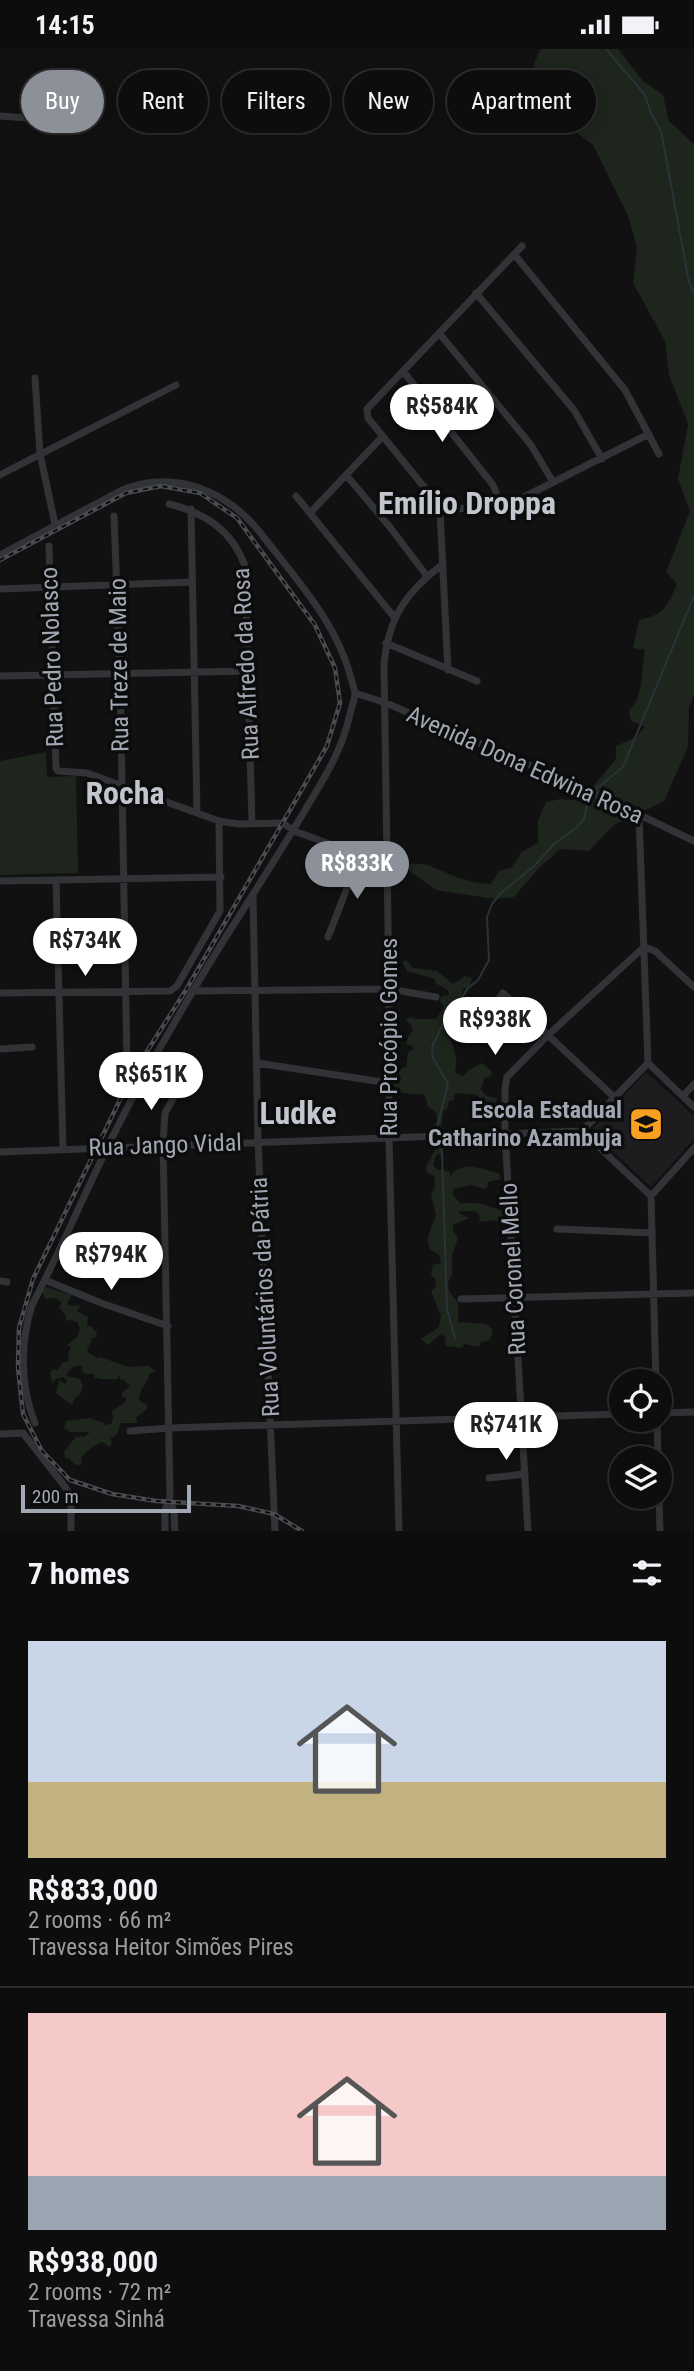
<!DOCTYPE html>
<meta charset="utf-8">
<style>
body{margin:0;font-family:"Roboto Condensed",sans-serif;background:#1b1b1c;color:#f1f3f6;height:100vh;display:flex;flex-direction:column;font-size:26px;white-space:nowrap}
*{box-sizing:border-box;margin:0}
p{font-size:23px;color:#9a9c9e}
.icon{flex:none;width:38px;height:38px;fill:none;stroke:currentColor;stroke-width:2;stroke-linecap:round;stroke-linejoin:round}
.map{position:relative;height:1482px;overflow:hidden}
.sheet{display:flex;flex-direction:column;background:#0d0d0e;flex:1}
.sheet>*{flex:none}
.top-card{position:absolute;left:21px;top:21px;width:653px;height:63px;display:flex;gap:14px}
.controls{position:absolute;left:609px;top:1320px;display:grid;gap:14px}
.controls a{display:grid;place-items:center;width:63px;height:63px;border-radius:50%;background:#0d0d0e;box-shadow:0 4px 18px #0003,0 0 0 2px #2d2d2e;font-size:35px}
.scale{position:absolute;left:21px;bottom:18px;width:170px;box-sizing:border-box;padding-left:7px;border:4px solid #a1a8b4;border-top:0;font-size:19px;line-height:24px;white-space:nowrap;color:#a1a8b4;-webkit-text-stroke:5px #0c0c0d;paint-order:stroke}
.price{position:absolute;translate:-50% -60px;padding:0 16px;border-radius:24px;background:#fff;color:#222;font-size:23px;line-height:46px;filter:drop-shadow(0 2px 4px #0008)}
.price::after{content:'';position:absolute;left:50%;top:42px;width:21px;height:16px;margin-left:-10px;background:inherit;clip-path:polygon(0 0,100% 0,50% 100%)}
.price.selected{background:#8c9099;color:#fff}
ul{padding:0;list-style:none}
li{display:grid;align-content:center;gap:14px;height:371px;padding:0 28px}
li+li{border-top:2px solid #2d2d2e}
li span{display:grid;place-items:center;height:217px;border-radius:0px;color:#555}
li>.icon{margin-inline-start:auto}
span .icon{width:126px;height:126px;fill:#fffc;stroke-width:1}
li b{font-size:30px}
h2{display:flex;justify-content:space-between;align-items:center;height:84px;padding:0 28px;font-size:30px}
.chip{padding:0 24px;border-radius:32px;background:#0d0d0e;box-shadow:0 4px 18px #0003,0 0 0 2px #2d2d2e;font-size:24px;line-height:63px}
.chip.selected{background:#8c9099;color:#fff}
.status{display:flex;justify-content:space-between;align-items:center;height:49px;padding:0 35px;background:#0d0d0e;direction:ltr}
.status svg{height:19px;fill:currentColor}
.map>svg:first-child{display:block}
.built{fill:#1d1d1f}
.green{fill:#1d251d}
.lines{fill:none;stroke-linecap:round;stroke-linejoin:round}
.stream{stroke:#293338;stroke-width:2}
.minor{stroke:#313337;stroke-width:7}
.rail-casing{stroke:#484b50;stroke-width:4.5}
.rail{stroke:#0c0c0d;stroke-width:2;stroke-dasharray:5;stroke-linecap:butt}
.labels{text-anchor:middle;stroke-width:7;stroke-linejoin:round;paint-order:stroke}
.street-label{font-size:24px;fill:#a1a8b4;stroke:#0c0c0d}
.poi-label{font-size:24px;font-weight:bold;fill:#a1a8b4;stroke:#0c0c0d;text-anchor:end}
.district-label{font-size:32px;font-weight:bold;fill:#c2c7cf;stroke:#0c0c0d}
</style>
<div class="status"><b>14:15</b><svg viewBox="0 0 49 12"><path d="M0 12V9h3v3zM5 12V6h3v6zM10 12V3h3v9zM15 12V0h3v12zM26 1h20v11H26zM47 4h2v5h-2z"/></svg></div>
<div class="map">
<svg width="694" height="1482" viewBox="0 0 694 1482">
<rect width="100%" height="100%" fill="#111112"/>
<path class="built" d="M646 1023 694 1067V1090L651 1138 591 1082Z"/>
<path class="green" d="M541 0H618L642 31 663 46 669 72 694 95V646L689 658 688 698 664 752 614 776 589 802 560 800 538 820 514 848 494 850 436 841 400 815C409 815 420 814 428 816 450 825 467 835 491 835L499 822 511 819 522 803 538 794V771L546 753 561 750 581 752 616 710V697L636 688 645 678 631 672 629 662C645 645 640 623 645 601L633 599 639 571C664 566 667 558 677 535L666 523 690 462 678 430 688 375 669 326 665 292 633 234 637 198 628 167 593 96 536 54 534 14Z
M46 703 47 728 76 727 78 824 0 826V712Z
M406 911 413 919 437 922 453 935 465 927 472 929 470 939H464L462 945 465 951C459 963 447 970 445 983 455 997 458 1007 455 1024L463 1027 469 1021 482 1014 492 1023 491 1027 484 1030 481 1041 487 1047 497 1049 496 1061H482L481 1050 477 1046 459 1044 454 1046V1051L449 1052 447 1060 443 1062 441 1081 433 1077 437 1073 436 1063 428 1058 425 1046 394 1043 395 1038C387 1025 394 1022 406 1018L408 1003 413 1001V997L406 995 409 986 413 982 411 975 406 972 410 968 417 970H436L444 958 440 953 441 947 449 946 448 941 435 934V930L407 922 402 913Z
M437 1097 443 1099V1104L436 1106 433 1116 437 1120 450 1123V1127C464 1110 482 1121 499 1124L501 1130 488 1133 487 1139 483 1140 472 1136 453 1140V1146L461 1155C477 1151 489 1158 504 1162L507 1167 506 1174 500 1175 496 1171 479 1173 480 1167 475 1162H459L460 1165 469 1169 453 1176V1181L458 1189 452 1206V1226L448 1233 449 1242 458 1254V1273L486 1275 492 1280V1286L488 1292 481 1293 479 1298 465 1295 461 1299 446 1297 445 1288 441 1285 428 1296 421 1290 439 1278 441 1266 431 1243 436 1236 435 1230 431 1226 433 1216 441 1214 439 1206 430 1200 427 1189C432 1182 431 1174 436 1167L431 1145 435 1137 434 1127 427 1124 426 1118Z
M46 1238 72 1246 67 1254 70 1257 81 1256 77 1262 88 1268 87 1277H91L97 1284 96 1288 92 1289 87 1302 97 1309 100 1308 129 1318 149 1317 156 1323 150 1324C148 1334 139 1340 139 1351L147 1356V1360L136 1369 137 1374H121L116 1387 110 1389 112 1393 110 1398 102 1393C95 1396 85 1403 81 1409L82 1414 79 1416 74 1415 69 1409H65L64 1402 76 1388H84L90 1383H70L64 1379 66 1372 90 1369 104 1374 103 1376 111 1375 113 1369 112 1362 126 1353V1348L123 1349 122 1344 130 1337 124 1331H121L119 1326 117 1330H100L94 1328V1325H85L82 1322V1317C75 1315 69 1321 66 1327L80 1330 83 1337 80 1346 75 1349 72 1356 56 1344 59 1331 65 1335 67 1332 63 1328 56 1330 52 1334 50 1324 53 1320 58 1321 62 1314 69 1312 68 1303 71 1299 67 1296 77 1288 80 1280 77 1273 71 1271 66 1272V1267L59 1258 62 1254 55 1249 45 1250 42 1242Z"/>
<g class="lines">
<path class="stream" d="M606 0 645 46 651 64 661 82 689 233 694 243
M596 740 623 718 694 547
M437 1078 448 1035 433 1009 432 998 442 977 456 960 467 940 478 931 489 911 487 868 492 855 501 844 534 817 554 795 577 778 584 770 589 746
M438 1097 442 1102 447 1260 455 1289"/>
<path class="minor" d="M0 67 71 72
M514 205 625 341 659 405
M476 244 574 361 602 410
M439 284 531 396 553 433
M403 322 493 436 501 456
M35 329 40 405 55 475
M0 426 176 336
M347 427 389 477 427 527
M296 447 395 569
M169 455C205 464 232 481 245 517L252 775
M191 460 197 763
M440 462 512 454 649 385
M311 463 382 388
M114 467 120 624 127 1017
M49 497 56 719 58 722 87 724 219 772 238 775 283 774 294 782 360 806 387 813
M0 506 122 441C176 420 228 442 262 486 296 530 337 574 351 629 352 633 354 639 355 644 355 651 351 659 350 665 343 698 326 727 308 756 287 792 264 828 241 864 205 920 171 978 139 1037 99 1108 70 1184 32 1256 20 1294 20 1337 35 1374
M0 540 192 533
M386 594 477 632
M448 621 440 462 429 444 368 369 367 360 522 197
M0 627 249 622
M355 644 386 654 596 745 694 792
M639 767 648 1014 694 1058
M56 831 63 1100
M0 832 221 828
M253 846 258 1092 275 1482
M328 888 360 806
M195 942 389 940 436 948
M0 944 170 942 177 937 220 862 219 772
M458 968 493 994 497 995 523 963
M477 981 503 944 614 1048
M0 1000 32 998
M257 1014 389 1034
M648 1014 582 1082 651 1147 694 1099
M683 1047 694 1035
M0 1103 582 1082
M651 1147 656 1332
M557 1180 652 1184
M45 1231 101 1254 168 1277
M0 1232 7 1233
M461 1250 694 1244
M660 1364 694 1363
M657 1370 658 1409
M130 1382 170 1379 621 1365
M0 1385 23 1384 66 1439 71 1450V1482
M489 1429 525 1425
M659 1447 660 1482
M170 1453 174 1462 175 1482
M165 1482V1461L170 1448 163 1095 165 1064 178 1041
M399 1482 389 1088V940L384 616C388 569 406 543 443 515
M528 1482 505 1084V1039L507 1028 547 987 644 898 655 902 694 938"/>
<g class="rail-casing">
<path id="rail" d="M0 511 126 444 161 437 200 444 237 469 315 576 335 619 340 654 327 697 186 941 132 1026 33 1230 19 1279 18 1319 23 1365 42 1402 70 1431 112 1445 156 1452 238 1457 274 1465 302 1482"/>
</g>
<use href="#rail" class="rail"/>
</g>
<defs>
<g id="school-square" transform="scale(1.75)"><rect x="-9" y="-9" width="18" height="18" rx="4" fill="#f99f22" stroke="#0c0c0d"/><path d="M0-5L7-2L0 1L-7-2ZM-4 1L0 2.5L4 1V4Q0 6-4 4Z" fill="#111"/></g>
</defs>
<g fill-rule="evenodd">
<use href="#school-square" x="646" y="1075"/>
</g>
<g class="labels">
<g class="street-label">
<text transform="translate(52 608) rotate(-92)" y="8">Rua Pedro Nolasco</text>
<text transform="translate(246 615) rotate(-93)" y="8">Rua Alfredo da Rosa</text>
<text transform="translate(119 616) rotate(-91)" y="8">Rua Treze de Maio</text>
<text transform="translate(525 716) rotate(24)" y="8">Avenida Dona Edwina Rosa</text>
<text transform="translate(389 988) rotate(-90)" y="8">Rua Procópio Gomes</text>
<text transform="translate(165 1096) rotate(-2)" y="8">Rua Jango Vidal</text>
<text transform="translate(513 1220) rotate(-93)" y="8">Rua Coronel Mello</text>
<text transform="translate(265 1248) rotate(-93)" y="8">Rua Voluntários da Pátria</text>
</g>
<g class="poi-label">
<text x="622" y="1069">Escola Estadual<tspan x="622" dy="28">Catharino Azambuja</tspan></text>
</g>
<g class="district-label">
<text x="467" y="465">Emílio Droppa</text>
<text x="125" y="755">Rocha</text>
<text x="298" y="1075">Ludke</text>
</g>
</g>
</svg>
<div class="controls">
<a><svg class="icon" aria-label="locate" viewBox="0 0 24 24"><circle cx="12" cy="12" r="6"/><path d="M12 2v4M12 18v4M2 12h4M18 12h4"/></svg></a>
<a><svg class="icon" aria-label="layers" viewBox="0 0 24 24"><path d="M12 4l9 5-9 5-9-5zM3 14l9 5 9-5"/></svg></a>
</div>
<div class="scale">200 m</div>
<b class="price" style="left:442px;top:395px">R$584K</b>
<b class="price selected" style="left:357px;top:852px">R$833K</b>
<b class="price" style="left:85px;top:929px">R$734K</b>
<b class="price" style="left:495px;top:1008px">R$938K</b>
<b class="price" style="left:151px;top:1063px">R$651K</b>
<b class="price" style="left:111px;top:1243px">R$794K</b>
<b class="price" style="left:506px;top:1413px">R$741K</b>
<div class="top-card">
<a class="chip selected">Buy</a>
<a class="chip">Rent</a>
<a class="chip">Filters</a>
<a class="chip">New</a>
<a class="chip">Apartment</a>
</div>
</div>
<section class="sheet">
<h2>7 homes<svg class="icon" aria-label="filters" viewBox="0 0 24 24"><path d="M4 7h16M4 17h16"/><circle cx="9" cy="7" r="2"/><circle cx="15" cy="17" r="2"/></svg></h2>
<ul>
<li><span style="background:linear-gradient(#c9d6e8 65%,#c2b280 0)"><svg class="icon" aria-label="home" viewBox="0 0 24 24"><path d="M3 11l9-7 9 7M6 9v11h12V9"/></svg></span><div><b>R$833,000</b><p>2 rooms · 66 m²</p><p>Travessa Heitor Simões Pires</p></div></li>
<li><span style="background:linear-gradient(#f6c9c9 75%,#9aa5b1 0)"><svg class="icon" aria-label="home" viewBox="0 0 24 24"><path d="M3 11l9-7 9 7M6 9v11h12V9"/></svg></span><div><b>R$938,000</b><p>2 rooms · 72 m²</p><p>Travessa Sinhá</p></div></li>
</ul>
</section>
